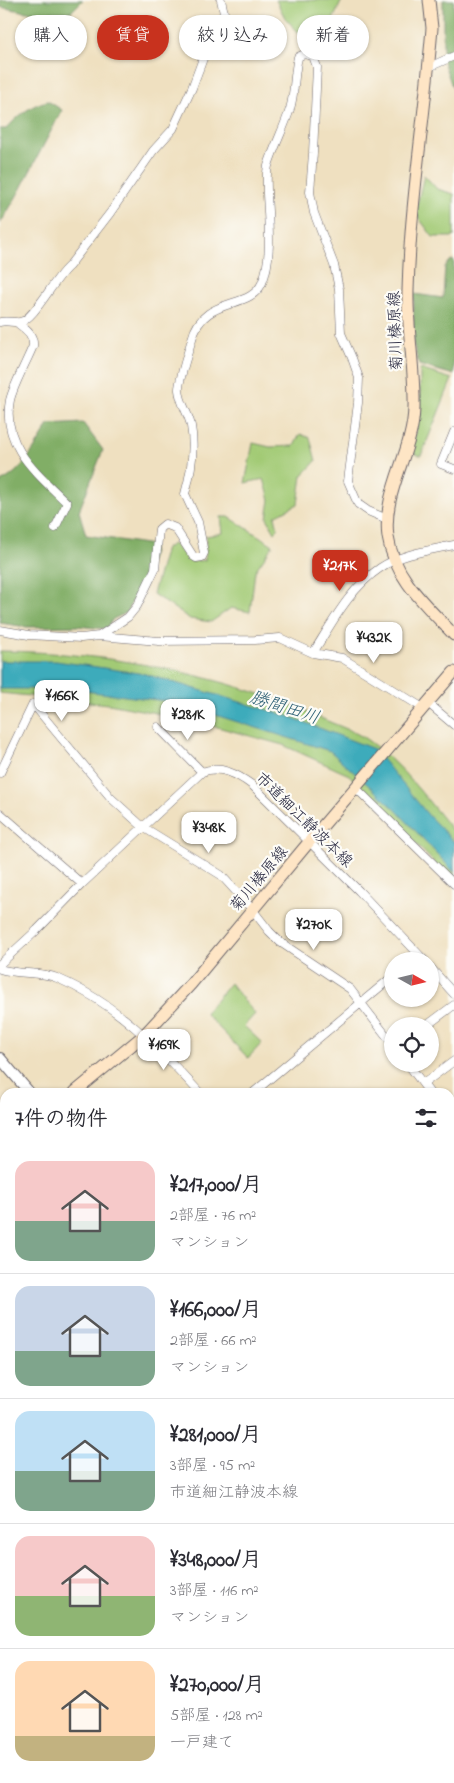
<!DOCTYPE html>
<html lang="ja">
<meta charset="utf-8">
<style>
body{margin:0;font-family:"Indie Flower","Klee One",sans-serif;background:#f7f7f7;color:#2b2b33;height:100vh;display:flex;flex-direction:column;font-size:19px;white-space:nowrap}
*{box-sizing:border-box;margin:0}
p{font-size:16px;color:#7c7c81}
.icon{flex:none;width:28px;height:28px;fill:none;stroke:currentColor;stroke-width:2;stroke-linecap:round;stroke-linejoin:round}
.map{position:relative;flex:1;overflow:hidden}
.panel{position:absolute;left:0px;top:1088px;width:455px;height:696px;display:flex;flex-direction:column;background:#fff;border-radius:15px 15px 0 0;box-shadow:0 1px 4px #0004}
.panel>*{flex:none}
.top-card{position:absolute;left:15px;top:15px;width:425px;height:45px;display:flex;gap:10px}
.needle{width:32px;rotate:98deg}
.tools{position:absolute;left:384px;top:952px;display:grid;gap:10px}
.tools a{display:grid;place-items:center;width:55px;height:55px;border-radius:50%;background:#fff;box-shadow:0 1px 4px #0004;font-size:25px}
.price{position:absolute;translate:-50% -42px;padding:0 11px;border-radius:10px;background:#fff;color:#222;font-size:16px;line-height:32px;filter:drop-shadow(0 1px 2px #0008)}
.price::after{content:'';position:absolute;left:50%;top:30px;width:15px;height:11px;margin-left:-8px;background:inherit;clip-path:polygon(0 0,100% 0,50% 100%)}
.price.active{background:#c8321e;color:#fff}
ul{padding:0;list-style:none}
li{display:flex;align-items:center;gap:15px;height:125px;padding:0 15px}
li+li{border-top:1px solid #e1e1e2}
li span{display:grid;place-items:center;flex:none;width:140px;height:100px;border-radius:15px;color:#555}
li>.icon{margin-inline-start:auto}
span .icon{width:60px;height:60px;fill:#fffc;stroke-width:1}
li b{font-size:21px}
h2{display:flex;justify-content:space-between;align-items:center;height:60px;padding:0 15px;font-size:21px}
.chip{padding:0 18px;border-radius:22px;background:#fff;box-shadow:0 1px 4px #0004;font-size:18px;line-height:45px}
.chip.active{background:#c8321e;color:#fff}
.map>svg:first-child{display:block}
.green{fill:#a2ca75;stroke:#627658}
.forest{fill:#81ae66;stroke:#526850}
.water{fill:#3dabbb;stroke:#30667b}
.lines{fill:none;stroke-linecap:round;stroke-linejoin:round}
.minor-casing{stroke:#6a646a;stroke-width:9}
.tertiary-casing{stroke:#6a646a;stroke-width:12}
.secondary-casing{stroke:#6a646a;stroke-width:13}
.trunk-casing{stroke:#6a646a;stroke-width:14}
.minor{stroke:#fff;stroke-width:8}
.tertiary{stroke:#fff;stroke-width:10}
.secondary{stroke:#fee5c5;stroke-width:11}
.trunk{stroke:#fcbd6f;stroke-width:12}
.labels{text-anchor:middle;stroke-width:4.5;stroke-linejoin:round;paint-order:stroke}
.street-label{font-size:16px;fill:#22223b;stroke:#fdfcf7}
.water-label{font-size:18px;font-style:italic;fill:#2e6075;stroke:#fdfcf7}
</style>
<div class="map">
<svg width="454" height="1783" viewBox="0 0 454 1783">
<rect width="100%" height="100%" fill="#fdfcf7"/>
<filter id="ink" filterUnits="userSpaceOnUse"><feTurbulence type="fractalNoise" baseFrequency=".02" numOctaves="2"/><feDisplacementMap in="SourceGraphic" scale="10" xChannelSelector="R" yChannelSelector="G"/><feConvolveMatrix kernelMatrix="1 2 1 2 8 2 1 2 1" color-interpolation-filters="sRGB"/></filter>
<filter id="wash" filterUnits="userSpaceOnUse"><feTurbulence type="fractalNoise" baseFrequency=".0096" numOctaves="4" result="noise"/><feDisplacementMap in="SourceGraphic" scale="20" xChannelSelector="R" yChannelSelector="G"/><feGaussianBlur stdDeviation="1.12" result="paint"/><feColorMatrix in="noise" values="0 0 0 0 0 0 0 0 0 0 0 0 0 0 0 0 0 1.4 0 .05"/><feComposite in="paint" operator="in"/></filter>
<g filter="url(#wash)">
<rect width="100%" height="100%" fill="#efe0c0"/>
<path class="green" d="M276 0H342L324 39 314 49 285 18Z
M424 175 437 189 454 194V237H433L415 213Z
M420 369 452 379 421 456 411 452 420 414Z
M300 434 310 438 316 461 302 476 298 504 275 516 278 529 275 532 267 518 270 500 264 479 245 483 253 443 270 447 294 446Z
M221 517H229L273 545 255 571 250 612 231 608 211 622 190 619 153 594 166 548 173 544 192 562 205 560 206 536 223 533Z
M0 651C108 652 223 674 321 718 335 725 353 730 366 739 401 763 427 800 454 832V883L349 775 283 745 188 719 109 704 0 693Z
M230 983 255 1014 244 1026 262 1043 248 1058 205 1013Z"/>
<path class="forest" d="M0 0H83L71 12H27L0 7Z
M443 0H454L453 89 443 61Z
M48 101 62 110 18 194 0 224V129H6C17 117 31 104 48 101Z
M451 260 454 261V375L419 365 413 343 414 294 443 298 445 267Z
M83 423 103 450 79 511 86 535 153 545V552L142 584 126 613 113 619 106 629 77 626 27 627 0 623V482C23 472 36 445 49 425Z"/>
<path class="water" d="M0 661H56L145 674 288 716 374 749 429 816 454 842V872L395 809 330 751 174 702 68 689H0Z"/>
</g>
<g filter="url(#ink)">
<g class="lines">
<g class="minor-casing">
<path id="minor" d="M429 67 454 56
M0 322C7 320 13 323 20 322 34 320 55 277 69 266L110 213 153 151 173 129 192 88 208 45 224 13 221 0
M16 322C25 329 34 334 33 346 27 361 14 384 10 400 1 446 38 474 67 503L55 528
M454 432 441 464 454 469
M0 630 29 635 81 638 99 636 159 641 255 640 280 638 313 653 342 658 423 708
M99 636 128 617 137 606 155 569 159 529 165 524 175 528 193 556 196 558 202 557 204 553 198 522 185 494C191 473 195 448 191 426 189 414 180 403 179 390 178 383 189 349 192 339 203 295 250 311 262 283 273 258 268 219 267 193 267 184 266 174 268 166 273 149 284 128 290 109 295 92 294 74 298 57L304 54 313 56 317 67 313 153 310 192 314 213 334 265 339 289 341 333 352 358 359 378 358 403 348 481 358 504 368 511 387 519
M313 653C332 623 350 588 380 568 400 554 431 550 454 545
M428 703 454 725
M158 727 202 772
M0 773 33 704 111 798 143 827 221 875 252 909 269 931 280 942 350 989 392 1043
M356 788 454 884
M0 813 82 884
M0 964 37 930 82 884 202 772C220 765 237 774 252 785L359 891 425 961
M430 967 454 994
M0 969C18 975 41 971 57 978 116 1003 157 1046 199 1092
M426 1026 454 1005
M408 1064 429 1092
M423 1084 454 1061
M254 1092 392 977
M450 1121 454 1127
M0 1187 5 1192
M0 1210 5 1204
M0 1212 5 1218
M0 1326 5 1331
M450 1354 454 1352
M450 1388 454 1392
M0 1419 5 1417
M450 1466 454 1471
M450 1495 454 1491
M0 1511 5 1517
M450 1523 454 1528
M450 1589 454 1594
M450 1659 454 1665
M450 1699 454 1703
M450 1747 454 1745
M201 1779 204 1783
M357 1779 360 1783
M447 1779 449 1783
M43 1783 50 1779
M388 1783 395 1779"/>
</g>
<g class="tertiary-casing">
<path id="tertiary" d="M0 1058 29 1092"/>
</g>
<g class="secondary-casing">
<path id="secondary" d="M429 0 432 28C425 116 410 203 408 291 407 330 415 369 414 408 413 453 382 491 388 537 394 578 427 606 454 635
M75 1092 144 1035 191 984 309 842 454 672
M0 1152 5 1148
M450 1616 454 1613
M213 1783 220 1779"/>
</g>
<g class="trunk-casing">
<path id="trunk" d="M0 1645 5 1651
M95 1779 98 1783"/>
</g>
<use href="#minor" class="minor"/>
<use href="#tertiary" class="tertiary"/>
<use href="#secondary" class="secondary"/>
<use href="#trunk" class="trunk"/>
</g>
</g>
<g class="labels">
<g class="street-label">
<text transform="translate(394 331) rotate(-92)" y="6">菊川榛原線</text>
<text transform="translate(305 819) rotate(44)" y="6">市道細江静波本線</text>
<text transform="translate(258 878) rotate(-50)" y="6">菊川榛原線</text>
</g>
<g class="water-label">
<text transform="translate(285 707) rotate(18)" y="6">勝間田川</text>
</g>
</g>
</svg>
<div class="tools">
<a><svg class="needle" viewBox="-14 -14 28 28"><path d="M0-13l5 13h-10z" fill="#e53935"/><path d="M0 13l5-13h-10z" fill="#7c7c81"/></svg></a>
<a><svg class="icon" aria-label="locate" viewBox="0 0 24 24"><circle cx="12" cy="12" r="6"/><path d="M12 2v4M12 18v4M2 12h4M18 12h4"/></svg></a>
</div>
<b class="price active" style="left:340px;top:592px">¥217K</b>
<b class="price" style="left:374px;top:664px">¥432K</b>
<b class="price" style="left:62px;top:722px">¥166K</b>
<b class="price" style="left:188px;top:741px">¥281K</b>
<b class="price" style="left:209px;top:854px">¥348K</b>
<b class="price" style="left:314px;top:951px">¥270K</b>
<b class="price" style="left:164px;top:1071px">¥169K</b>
<div class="top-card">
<a class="chip">購入</a>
<a class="chip active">賃貸</a>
<a class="chip">絞り込み</a>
<a class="chip">新着</a>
</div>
<section class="panel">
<h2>7件の物件<svg class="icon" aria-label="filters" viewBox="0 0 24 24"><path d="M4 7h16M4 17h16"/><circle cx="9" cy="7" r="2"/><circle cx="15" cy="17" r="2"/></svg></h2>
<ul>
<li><span style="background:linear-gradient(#f6c9c9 60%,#7fa58c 0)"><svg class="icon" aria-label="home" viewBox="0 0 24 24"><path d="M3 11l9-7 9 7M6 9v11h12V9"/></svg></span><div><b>¥217,000/月</b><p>2部屋 · 76 m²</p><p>マンション</p></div></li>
<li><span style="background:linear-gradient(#c9d6e8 65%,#7fa58c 0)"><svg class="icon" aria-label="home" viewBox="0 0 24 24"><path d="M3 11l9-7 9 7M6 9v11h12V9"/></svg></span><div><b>¥166,000/月</b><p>2部屋 · 66 m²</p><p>マンション</p></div></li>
<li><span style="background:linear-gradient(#bfe0f5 60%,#7fa58c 0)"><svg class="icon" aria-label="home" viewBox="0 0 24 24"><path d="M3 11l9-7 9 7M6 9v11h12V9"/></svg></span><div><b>¥281,000/月</b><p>3部屋 · 95 m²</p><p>市道細江静波本線</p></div></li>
<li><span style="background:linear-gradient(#f6c9c9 60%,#8fb573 0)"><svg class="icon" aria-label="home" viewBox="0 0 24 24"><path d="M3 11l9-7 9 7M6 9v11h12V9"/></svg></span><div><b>¥348,000/月</b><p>3部屋 · 116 m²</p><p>マンション</p></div></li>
<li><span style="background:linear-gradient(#ffd9b3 75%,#c2b280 0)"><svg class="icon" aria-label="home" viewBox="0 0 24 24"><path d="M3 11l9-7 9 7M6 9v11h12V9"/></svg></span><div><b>¥270,000/月</b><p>5部屋 · 128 m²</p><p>一戸建て</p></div></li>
</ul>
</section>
</div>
